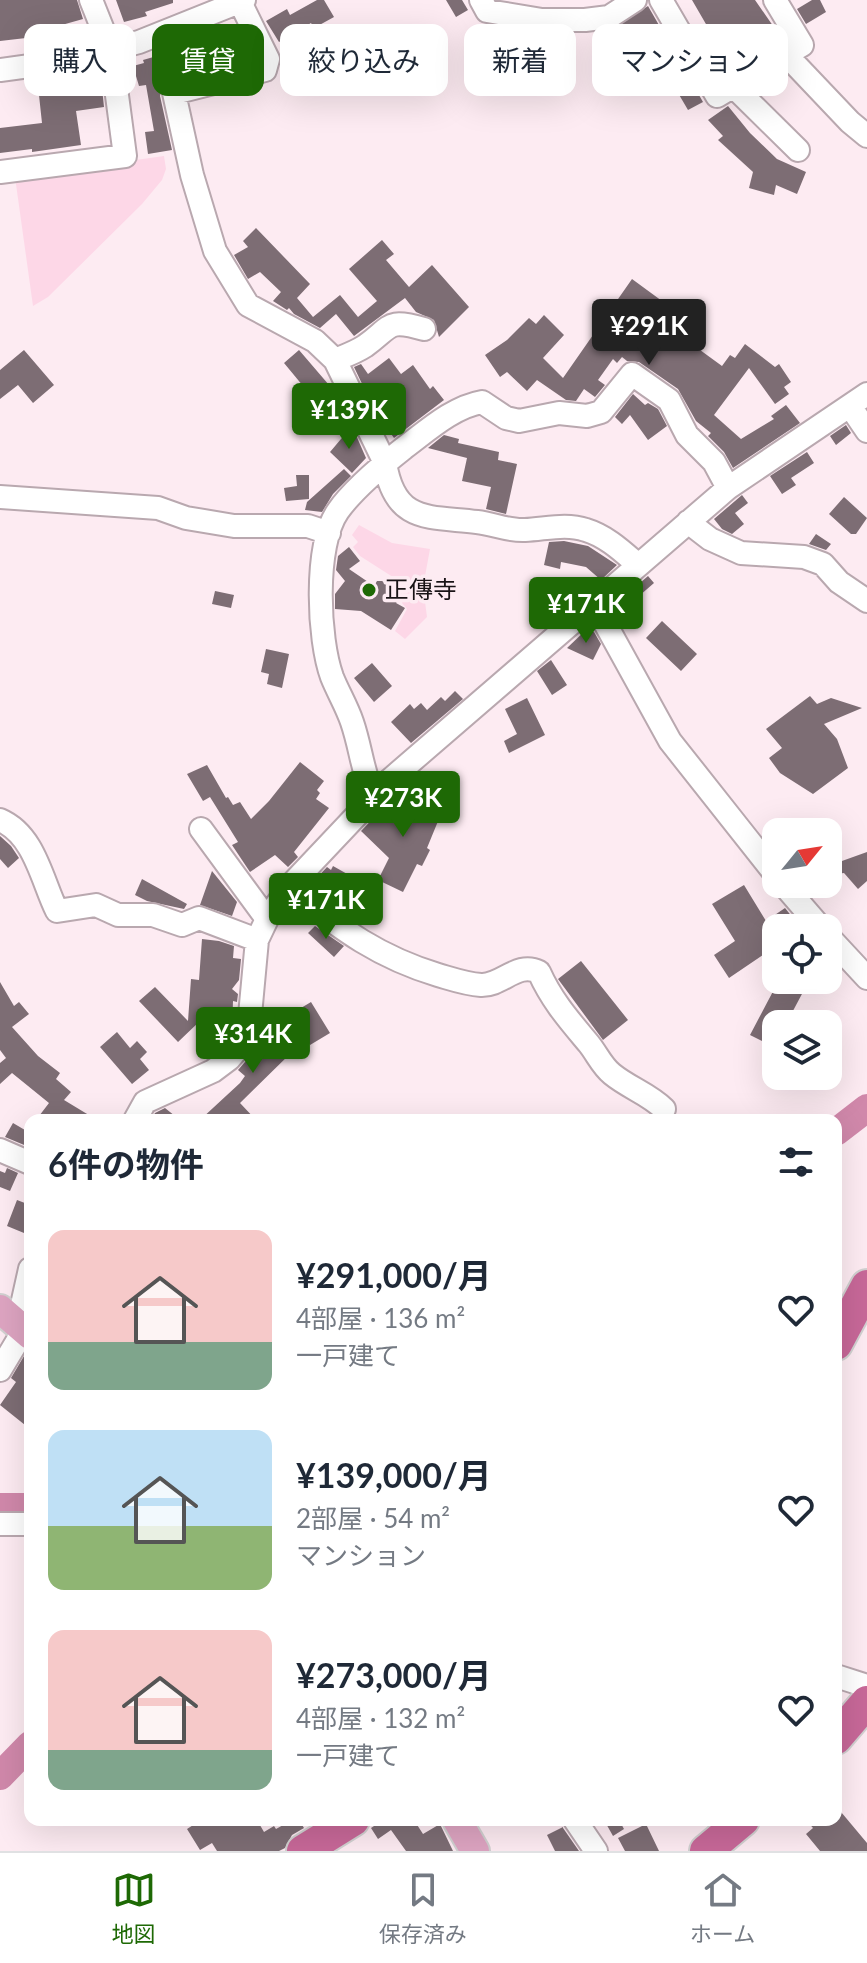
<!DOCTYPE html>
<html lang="ja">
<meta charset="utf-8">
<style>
body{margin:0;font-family:Lato,"Noto Sans JP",sans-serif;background:#f6f6f7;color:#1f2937;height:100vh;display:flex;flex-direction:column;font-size:30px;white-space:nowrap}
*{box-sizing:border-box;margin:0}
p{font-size:26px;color:#747a83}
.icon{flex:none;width:44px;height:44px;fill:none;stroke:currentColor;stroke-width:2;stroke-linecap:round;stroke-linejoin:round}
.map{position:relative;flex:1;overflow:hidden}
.details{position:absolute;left:24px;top:1114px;width:818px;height:712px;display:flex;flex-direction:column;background:#fff;border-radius:16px;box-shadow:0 8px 32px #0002}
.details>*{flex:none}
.hud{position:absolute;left:24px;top:24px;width:820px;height:72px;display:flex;gap:16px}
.needle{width:52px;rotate:60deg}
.tools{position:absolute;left:762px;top:818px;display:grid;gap:16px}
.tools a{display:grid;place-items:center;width:80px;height:80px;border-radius:16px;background:#fff;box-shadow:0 8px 32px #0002;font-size:40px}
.price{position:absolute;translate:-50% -68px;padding:0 18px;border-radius:8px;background:#1e6905;color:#fff;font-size:26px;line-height:52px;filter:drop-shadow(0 2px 4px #0008)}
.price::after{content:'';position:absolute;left:50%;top:48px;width:24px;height:18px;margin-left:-12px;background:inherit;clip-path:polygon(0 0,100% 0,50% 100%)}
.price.selected{background:#222;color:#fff}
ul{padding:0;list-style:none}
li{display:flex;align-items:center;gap:24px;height:200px;padding:0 24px}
li span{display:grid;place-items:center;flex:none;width:224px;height:160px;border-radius:16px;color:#555}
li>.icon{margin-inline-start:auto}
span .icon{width:96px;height:96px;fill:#fffc;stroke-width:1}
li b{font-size:34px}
h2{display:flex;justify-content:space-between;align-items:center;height:96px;padding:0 24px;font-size:34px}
.pill{padding:0 28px;border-radius:16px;background:#fff;box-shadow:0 8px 32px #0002;font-size:28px;line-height:72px}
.pill.selected{background:#1e6905;color:#fff}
.menu{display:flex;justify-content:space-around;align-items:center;height:112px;border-top:2px solid #e0e1e3;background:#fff;font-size:22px;color:#747a83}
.menu a{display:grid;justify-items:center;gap:4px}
.menu .selected{color:#1e6905}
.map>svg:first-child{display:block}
.green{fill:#fdd7e7}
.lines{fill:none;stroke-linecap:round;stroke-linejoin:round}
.river{stroke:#d088aa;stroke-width:28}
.building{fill:#7d6d74}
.minor-casing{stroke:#b9a8af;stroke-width:26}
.major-casing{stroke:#d1d0d0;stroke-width:32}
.highway-casing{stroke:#d1d0d0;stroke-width:36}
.minor{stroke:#fff;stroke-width:22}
.major{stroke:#dda4c1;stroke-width:28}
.highway{stroke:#c76898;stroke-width:32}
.poi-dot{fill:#1e6905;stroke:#fdebf2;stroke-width:3}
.labels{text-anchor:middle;stroke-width:7;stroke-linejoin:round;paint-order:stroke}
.poi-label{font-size:24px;fill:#191316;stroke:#fdebf2;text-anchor:start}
</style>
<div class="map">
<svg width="867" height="1851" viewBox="0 0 867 1851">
<rect width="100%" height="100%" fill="#fdebf2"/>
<path class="green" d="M164 156 166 169 162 180 142 204 48 297 33 306 15 177Z
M359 525 392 543 430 549 423 587 427 617 405 639 395 631 407 609 402 603 404 594 393 585 396 579 360 556 353 547 358 542 352 535Z"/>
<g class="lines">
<path class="river" d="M836 1132 867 1108
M0 1507H30
M0 1776 30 1745"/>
</g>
<path class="building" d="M0 0H77L83 19 44 30 45 38 27 43 26 38 0 41Z
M116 0H173V3L145 12 147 16 124 22Z
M317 0H324L334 17 314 28 311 23 279 42 266 21 287 9 290 15Z
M446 0H462L468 10 456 17Z
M692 0H755L780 36 746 55 749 60 729 71 718 52 721 50Z
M812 0H820L826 12 806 24 797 9Z
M648 6 703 102 688 110 664 69 654 75 639 49 625 57 610 31Z
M236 26 252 59 164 82 160 96 172 150 148 154 145 132 154 131 146 85 139 86 133 66 144 63 143 60 157 56 159 61 194 51 226 34 224 32Z
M101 79 104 107 76 111 81 145 32 152V149L0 153V128L42 123 38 86Z
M728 106 750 133 777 159 806 172 797 194 776 185 774 195 749 188 753 172 718 140 723 136 708 120Z
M256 228 310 284 297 298 313 317 340 295 358 317 377 301 349 269 382 240 394 254 386 260 409 287 432 265 469 307 439 337 434 320 416 312 405 298 354 336 336 314 320 328 294 314 289 308 287 310 273 301 281 292 260 272 248 279 234 255 248 247 243 241Z
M632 279 662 301 656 309 667 317 663 323 722 366 730 355 735 358 745 344 775 367 779 364 791 382 784 387 789 394 775 404 749 368 714 415 741 439 774 419 771 416 786 405 800 423 733 468 724 452 708 436 711 433 696 421 678 389 639 362 627 361 622 357 617 363 613 359 598 380 605 385 595 397 584 389 576 401 566 400 537 380 527 391 507 372 500 377 485 355 507 340 529 318 536 324 544 315 564 335 543 358 563 378Z
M24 350 54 385 33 403 18 385 0 399V370Z
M299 350 329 385 313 398 284 363Z
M389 358 401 374 413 365 430 389 433 386 444 400 394 438 375 411 354 367 361 364 368 374Z
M633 394 645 405 648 403 658 409 667 426 648 440 630 415 622 424 615 417Z
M846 425 851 433 836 445 830 436Z
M352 426 366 458 352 473 330 452Z
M444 435 459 439 458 443 499 452 498 460 517 464 506 514 486 509 491 487 462 481 467 458 428 448Z
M807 452 814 463 791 478 796 485 782 494 770 476Z
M344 469 351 476 333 494 322 512 305 510 307 502Z
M296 475H309V499L286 501 284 488 297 486Z
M742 495 748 503 735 513 744 524 732 534 722 529 714 519Z
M844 497 867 518 856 534H851L829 514Z
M816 534 831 544 826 550 809 544Z
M564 541 588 546 617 565 601 580 586 567 561 562 560 569 544 565 549 542Z
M349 547 360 561 349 569 374 586 377 581H382L402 594 396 603 405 608 391 630 361 611 335 609V594L345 581 336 570 338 556Z
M648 576 654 583 639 596 633 589Z
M215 591 234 595 231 608 212 604Z
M662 621 697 654 681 671 646 638Z
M587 629 594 632 601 644 593 660 567 648Z
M266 649 289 654 282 688 267 684 269 674 261 672Z
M551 660 567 685 552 695 537 671Z
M372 663 392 686 374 702 354 678Z
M455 691 463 699 411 743 391 722 410 704 414 709 421 703 427 710 441 697 445 701Z
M810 696 817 704 831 698 862 708 824 724 837 739 848 768 813 794 780 773 769 758 782 748 766 729Z
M527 698 545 735 509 753 504 741 517 734 505 709Z
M300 762 324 781 317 790 320 793 316 799 329 808 294 852 298 857 288 867 275 855 250 872 232 845 238 842 210 797 203 801 187 774 207 765 226 798 228 797 233 805 240 802 251 819 269 801Z
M393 798 411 817 418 799 443 809 427 848 430 850 422 866 417 864 403 892 378 880 389 858 361 831Z
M0 836 11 846 19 858 8 868 0 859Z
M867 852V881L858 889 844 873 828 875V866Z
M333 866 381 893 363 925 350 917 356 907 313 882 327 867 331 870Z
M212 871 237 902 232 916 200 905Z
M142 879 187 904 184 909 147 901 135 895Z
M744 885 766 921 785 908 801 928H776V946L729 978 714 955 735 941 712 904Z
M315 926 344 946 334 957 308 933Z
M202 939 219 941 234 946 233 958 241 959 239 980 232 989 238 994 237 1002 233 1001 232 1029 230 1036H218V1022L200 1021 178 1042 139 1001 155 987 188 1021 191 979 199 980Z
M581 961 628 1020 603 1040 558 979Z
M779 980 803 992 786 1024H776V1048L750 1035Z
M0 982 14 1006 19 1002 29 1014 12 1027 38 1056 60 1073 56 1079 71 1092 64 1100 97 1120H36L49 1103 12 1073 0 1084V1063L6 1058 0 1050Z
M311 1002 330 1033 310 1045 291 1014Z
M269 1022 296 1048 240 1103 256 1120H200L240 1083 245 1076 238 1070 252 1054 263 1029Z
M117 1032 130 1048 137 1041 147 1052 140 1059 149 1070 132 1084 100 1047Z
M165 1108 180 1120H155L152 1118 155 1113Z
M13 1123 30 1133 25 1143 29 1147 5 1137Z
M7 1168 18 1173 10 1191 0 1187V1171L5 1173Z
M17 1200 30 1205V1217L24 1233 7 1226Z
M24 1356 30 1361V1429L0 1405 16 1382 11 1378Z
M836 1806 867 1843V1851H820L806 1834 813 1828 806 1820H836Z
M201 1820H257L264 1832 274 1826 276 1829 292 1820H299L304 1828 292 1835 285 1848 279 1851H217L212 1843 200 1850 187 1829Z
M383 1820H414L423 1834 440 1824 453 1851H406L391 1830 378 1839 371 1828Z
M604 1820H619L624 1829 613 1836Z
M646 1824 659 1851H625L618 1838Z
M563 1827V1828L579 1851H555L547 1835Z"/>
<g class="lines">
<g class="minor-casing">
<path id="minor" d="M481 0 487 11 542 20H585L609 17 635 0
M661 0 717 96 802 45 775 0
M240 2 268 59 265 70 174 93 192 175 215 251 248 305 315 341 335 360 385 463C395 524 429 516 477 522 494 524 508 531 525 530 546 529 566 523 586 530 606 536 622 551 637 564
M793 62 850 122 867 136
M0 70 66 61 139 42 244 0
M733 86 798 150
M0 172 125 156 111 50 91 0
M335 360C345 356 356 352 365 346 392 327 386 318 424 329
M850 406 867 431
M0 497 158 508 186 518 234 526H308L329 533
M688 522 710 539 741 553 804 557 823 564 839 582 867 601
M595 605 670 741 776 875
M374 798C362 771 361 748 352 722 347 707 338 692 332 677 318 639 314 545 338 511 352 491 385 463 404 448 427 431 453 407 482 402L506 418 519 421 559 413 587 416 601 412 632 374 669 400 687 435 714 462 728 488
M0 820C35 835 42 881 57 911L96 905 118 915H153L182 925 199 918 257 940
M201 829 267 919
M783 884 821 928
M288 888C339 927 375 956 438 975 452 979 466 984 481 985 502 986 517 961 539 972 552 1001 569 1020 589 1044 597 1054 602 1066 612 1074 629 1088 649 1094 664 1109
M828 936 867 978
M135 1120 145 1102 213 1071 229 1059 241 1045 249 1026 257 940 267 919 288 888 391 779 728 488 867 394
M0 1150 30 1163
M18 1323 30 1269
M0 1370 24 1330
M0 1524H30
M836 1676 867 1686
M575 1820 596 1851"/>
</g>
<g class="major-casing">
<path id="major" d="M0 1309 30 1335
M457 1820 475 1851"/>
</g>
<g class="highway-casing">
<path id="highway" d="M836 1344 867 1286
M836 1738 867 1702
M303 1851 353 1820
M706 1851 743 1820"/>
</g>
<use href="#minor" class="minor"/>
<use href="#major" class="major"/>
<use href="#highway" class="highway"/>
</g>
<circle class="poi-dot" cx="369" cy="590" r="8"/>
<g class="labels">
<g class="poi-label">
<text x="385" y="598">正傳寺</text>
</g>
</g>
</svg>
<div class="tools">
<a><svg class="needle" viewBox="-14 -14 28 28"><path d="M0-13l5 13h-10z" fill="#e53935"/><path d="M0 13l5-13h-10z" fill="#747a83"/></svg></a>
<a><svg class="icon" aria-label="locate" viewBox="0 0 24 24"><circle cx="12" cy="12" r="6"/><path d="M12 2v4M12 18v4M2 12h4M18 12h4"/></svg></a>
<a><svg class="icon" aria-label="layers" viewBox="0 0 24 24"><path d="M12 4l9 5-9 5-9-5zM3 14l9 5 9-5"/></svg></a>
</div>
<b class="price selected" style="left:649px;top:367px">¥291K</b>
<b class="price" style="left:349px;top:451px">¥139K</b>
<b class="price" style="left:586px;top:645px">¥171K</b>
<b class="price" style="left:403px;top:839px">¥273K</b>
<b class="price" style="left:326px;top:941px">¥171K</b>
<b class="price" style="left:253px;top:1075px">¥314K</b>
<div class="hud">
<a class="pill">購入</a>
<a class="pill selected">賃貸</a>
<a class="pill">絞り込み</a>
<a class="pill">新着</a>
<a class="pill">マンション</a>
</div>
<section class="details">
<h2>6件の物件<svg class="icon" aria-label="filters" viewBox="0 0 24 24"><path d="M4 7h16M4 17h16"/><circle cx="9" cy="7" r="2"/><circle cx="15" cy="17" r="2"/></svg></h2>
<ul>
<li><span style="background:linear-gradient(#f6c9c9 70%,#7fa58c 0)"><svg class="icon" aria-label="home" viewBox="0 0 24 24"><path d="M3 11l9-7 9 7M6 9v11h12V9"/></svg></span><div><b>¥291,000/月</b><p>4部屋 · 136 m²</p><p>一戸建て</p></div><svg class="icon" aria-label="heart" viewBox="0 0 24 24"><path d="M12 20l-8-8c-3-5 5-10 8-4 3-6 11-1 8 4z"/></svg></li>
<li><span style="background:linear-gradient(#bfe0f5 60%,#8fb573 0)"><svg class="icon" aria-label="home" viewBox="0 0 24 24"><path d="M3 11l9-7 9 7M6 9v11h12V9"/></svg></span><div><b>¥139,000/月</b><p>2部屋 · 54 m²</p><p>マンション</p></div><svg class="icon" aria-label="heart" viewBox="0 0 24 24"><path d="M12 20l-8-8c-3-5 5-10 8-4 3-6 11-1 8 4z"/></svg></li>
<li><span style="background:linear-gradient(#f6c9c9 75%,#7fa58c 0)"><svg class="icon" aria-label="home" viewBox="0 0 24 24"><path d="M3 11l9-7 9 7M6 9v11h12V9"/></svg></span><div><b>¥273,000/月</b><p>4部屋 · 132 m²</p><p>一戸建て</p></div><svg class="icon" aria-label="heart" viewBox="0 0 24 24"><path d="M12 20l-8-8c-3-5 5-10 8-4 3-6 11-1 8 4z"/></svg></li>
</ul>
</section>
</div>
<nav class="menu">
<a class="selected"><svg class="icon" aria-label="map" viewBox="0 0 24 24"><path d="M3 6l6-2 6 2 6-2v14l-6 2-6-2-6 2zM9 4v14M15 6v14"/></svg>地図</a>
<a><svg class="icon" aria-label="saved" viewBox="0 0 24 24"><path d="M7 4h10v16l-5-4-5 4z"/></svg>保存済み</a>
<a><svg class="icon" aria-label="home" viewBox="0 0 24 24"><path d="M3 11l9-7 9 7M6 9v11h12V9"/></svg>ホーム</a>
</nav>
